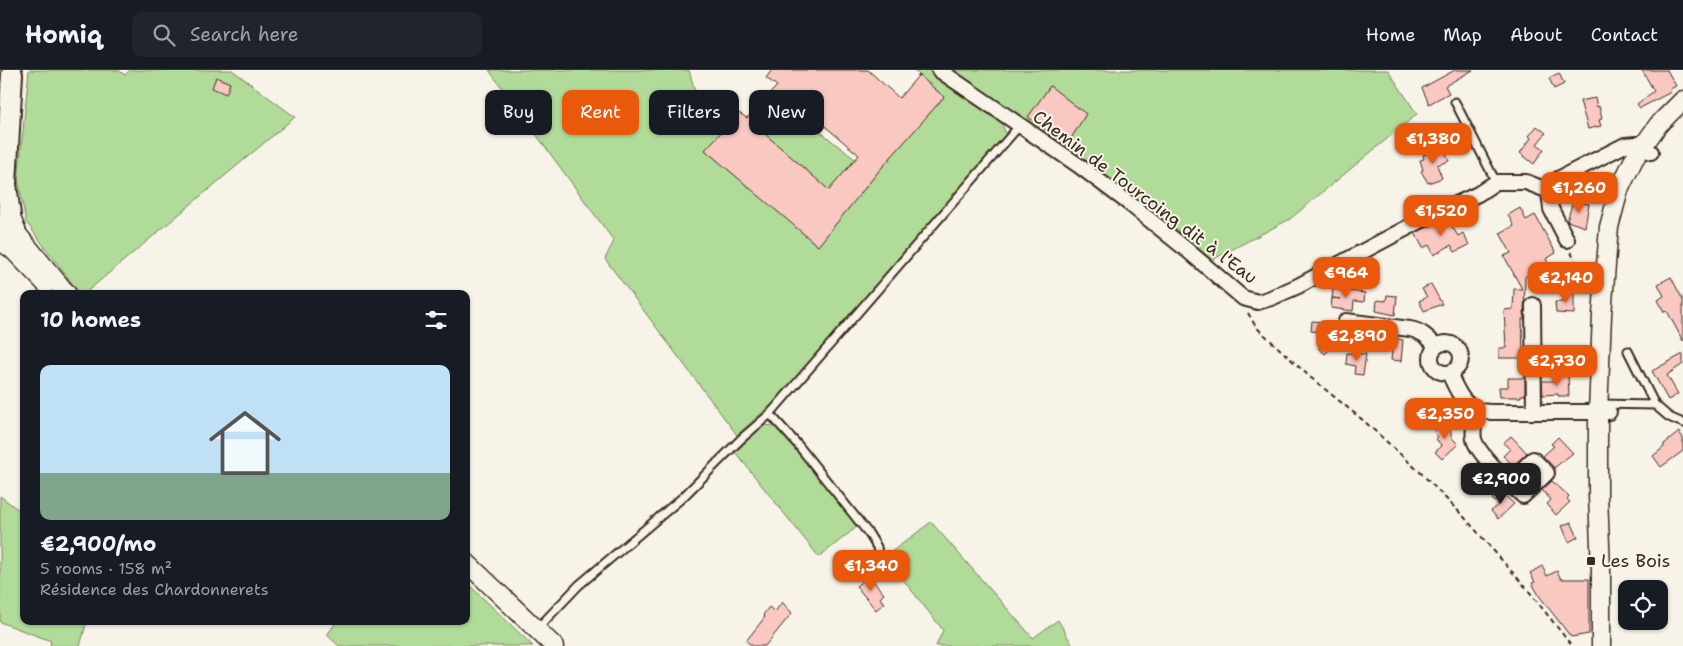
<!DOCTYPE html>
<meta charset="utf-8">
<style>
body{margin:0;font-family:"Shantell Sans",sans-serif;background:#20242c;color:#f1f3f6;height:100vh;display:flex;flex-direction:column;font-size:19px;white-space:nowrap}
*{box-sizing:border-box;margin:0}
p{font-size:16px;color:#9ea1a6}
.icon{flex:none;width:28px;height:28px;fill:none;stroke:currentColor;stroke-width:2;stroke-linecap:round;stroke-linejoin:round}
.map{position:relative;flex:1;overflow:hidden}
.side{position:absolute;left:20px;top:220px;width:450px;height:335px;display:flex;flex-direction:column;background:#171b24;border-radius:10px;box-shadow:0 1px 4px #0004}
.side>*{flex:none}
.guide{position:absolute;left:485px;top:20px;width:475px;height:45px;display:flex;gap:10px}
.fabs{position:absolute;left:1618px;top:510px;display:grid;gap:10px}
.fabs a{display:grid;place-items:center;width:50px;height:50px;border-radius:10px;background:#171b24;box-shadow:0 1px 4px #0004;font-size:25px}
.price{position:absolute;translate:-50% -42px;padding:0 11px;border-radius:10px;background:#ea580c;color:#fff;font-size:16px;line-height:32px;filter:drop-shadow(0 1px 2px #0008)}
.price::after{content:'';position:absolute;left:50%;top:30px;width:15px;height:11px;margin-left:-8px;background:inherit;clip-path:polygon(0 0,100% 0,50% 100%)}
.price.active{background:#222;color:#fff}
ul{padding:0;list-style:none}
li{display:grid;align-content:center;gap:10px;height:265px;padding:0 20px}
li+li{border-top:1px solid #363941}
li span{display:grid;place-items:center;height:155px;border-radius:10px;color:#555}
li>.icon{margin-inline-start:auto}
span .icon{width:90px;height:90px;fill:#fffc;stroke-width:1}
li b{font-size:21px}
h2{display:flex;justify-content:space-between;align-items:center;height:60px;padding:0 20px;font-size:21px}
.tag{padding:0 18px;border-radius:10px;background:#171b24;box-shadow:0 1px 4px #0004;font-size:18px;line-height:45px}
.tag.active{background:#ea580c;color:#fff}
header{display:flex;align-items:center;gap:30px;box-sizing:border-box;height:70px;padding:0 25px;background:#171b24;border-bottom:1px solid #363941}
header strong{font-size:24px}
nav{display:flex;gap:28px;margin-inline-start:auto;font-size:18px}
.search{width:350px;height:45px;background:#20242c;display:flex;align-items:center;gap:12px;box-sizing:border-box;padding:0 18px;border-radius:10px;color:#9ea1a6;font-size:19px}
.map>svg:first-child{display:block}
.green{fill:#b1db98;stroke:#76825b}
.building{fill:#f8c8c1;stroke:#3b2a1e;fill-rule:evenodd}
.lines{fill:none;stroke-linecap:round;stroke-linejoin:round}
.service-casing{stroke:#3b2a1e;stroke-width:11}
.minor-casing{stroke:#3b2a1e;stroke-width:18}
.tertiary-casing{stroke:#3b2a1e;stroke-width:21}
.secondary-casing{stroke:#3b2a1e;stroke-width:24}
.path{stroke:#3b2a1e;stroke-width:2;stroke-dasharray:5 4;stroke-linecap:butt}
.service{stroke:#f7f3e8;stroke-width:7}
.minor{stroke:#f7f3e8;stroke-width:14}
.tertiary{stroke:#f7f3e8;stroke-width:18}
.secondary{stroke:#f7f3e8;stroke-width:20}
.poi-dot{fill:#3b2a1e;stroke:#f7f3e8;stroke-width:2}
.labels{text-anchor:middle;stroke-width:4;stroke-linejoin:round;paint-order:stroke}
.street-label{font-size:18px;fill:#3b2a1e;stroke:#f7f3e8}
.poi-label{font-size:18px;fill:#3b2a1e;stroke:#f7f3e8;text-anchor:start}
</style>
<header>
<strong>Homiq</strong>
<div class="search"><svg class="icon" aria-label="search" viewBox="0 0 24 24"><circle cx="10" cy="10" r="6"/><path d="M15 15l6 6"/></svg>Search here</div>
<nav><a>Home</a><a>Map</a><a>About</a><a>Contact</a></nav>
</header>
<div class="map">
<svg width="1683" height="576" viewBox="0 0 1683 576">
<rect width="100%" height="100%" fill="#f7f3e8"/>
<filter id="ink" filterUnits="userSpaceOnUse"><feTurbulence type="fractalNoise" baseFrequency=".02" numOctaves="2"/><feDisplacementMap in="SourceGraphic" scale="10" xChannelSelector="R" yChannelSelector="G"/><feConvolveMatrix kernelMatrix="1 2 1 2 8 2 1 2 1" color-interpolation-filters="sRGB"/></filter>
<g filter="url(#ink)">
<path class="green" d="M29 0H118L125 5 130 0H232L295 47 84 224H80L26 152 18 110Z
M489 0H689L697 29 735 65 775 26 875 105 943 27 914 0H931L1000 47 1006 65 781 326 737 365 605 189 614 171Z
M951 0H1388L1417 44 1290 149 1212 190 1168 152Z
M764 355 775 356 856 451 858 456 819 487 735 382Z
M0 426 24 444V551H87L80 576H50L51 571 0 552Z
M931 452 1033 568 1058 550 1073 576H936L943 560 890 493 886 486Z
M466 512 533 576H339L327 565 337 551H466Z"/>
<path class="building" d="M772 0H868L899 28 919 5 944 27 878 102 818 176 705 80 739 43 747 48 777 16 766 8ZM794 30 859 85 829 120 765 64Z
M1455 0H1473L1445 16 1449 23 1429 34 1422 18Z
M1642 0H1667L1676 16 1670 19 1671 22 1640 38 1637 34 1654 21Z
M1559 3 1564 14 1554 19 1549 8Z
M216 7 230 13 226 24 212 18Z
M1050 16 1086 44 1067 75 1028 47Z
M1595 28 1597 37 1599 36 1602 49 1599 50 1601 56 1588 59 1580 31Z
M1537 56 1546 63 1537 74 1544 79 1534 94 1520 83 1531 68 1529 66Z
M1440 79 1441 82 1445 81 1449 91 1437 95 1442 108 1428 113 1421 101 1423 100 1420 90 1424 89 1423 85Z
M1573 131 1589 134 1585 157 1567 151Z
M1520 138 1526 150 1535 145 1556 183 1546 189 1548 193 1534 200 1535 201 1525 207 1524 249H1522L1523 288H1499V278H1506L1504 240 1513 239 1514 219H1522L1504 186 1511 183 1500 163 1514 156 1508 145Z
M1447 148 1458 166 1463 163 1469 175 1455 182 1451 175 1434 185 1429 175 1423 178 1415 163Z
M1671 207 1683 230V271L1667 241 1664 242 1658 230 1664 226 1658 214Z
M1431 214 1442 234 1424 241 1419 231 1427 227 1422 219Z
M1333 219 1365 223 1364 232 1354 231 1353 241 1331 238 1332 228 1341 229 1332 228Z
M1574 222V244L1556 243 1555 232H1564V223Z
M1387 225 1397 226 1395 245 1376 241 1377 230 1386 231Z
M1312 251 1334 253 1329 280 1325 284 1319 279 1320 262 1311 261Z
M1393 268 1403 270 1401 291 1391 290 1392 281 1374 279 1376 277 1378 269 1393 270Z
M1347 283 1366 284 1363 305 1354 304 1355 296 1346 294Z
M1683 284V294L1667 305 1678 324 1668 330 1652 301Z
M1558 305H1568L1569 326H1558V324L1543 325 1542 311H1558Z
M1508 308H1525V325H1521V327H1500L1499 317H1508Z
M1443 352 1451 361V367L1458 374 1442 389 1435 382 1442 376 1436 369 1438 367 1433 362Z
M1679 362 1683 368V381L1661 397 1653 386 1664 377V374Z
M1511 366 1527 383 1512 397 1509 395 1511 393 1503 386 1510 379 1503 373Z
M1558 367 1573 383 1554 398 1543 386 1554 376 1551 374Z
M1474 394 1488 407 1473 421 1466 414 1472 408 1466 401Z
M1552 411 1569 426 1567 429 1570 432 1556 445 1547 434 1551 430 1542 420Z
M1500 421 1514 434 1498 449 1491 441 1498 435 1492 429Z
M1571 452 1578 467 1569 472 1562 456Z
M1542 496 1547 506 1557 501 1561 509H1589V564L1571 567 1540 527 1532 513 1535 512 1530 503Z
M869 506 884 524 880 528 884 533 876 540 856 516Z
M782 532 792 543 765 576H753L746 571 765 547 763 545 769 537 775 542Z"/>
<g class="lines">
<g class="service-casing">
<path id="service" d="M1455 32 1496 112
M1628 281 1655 335 1669 347 1683 353
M1599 334 1655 335
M770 344 798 375 869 464 877 477 879 491
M537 559 579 515 683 427 741 369 770 344 1020 55"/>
</g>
<g class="minor-casing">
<path id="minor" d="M939 0 1078 95 1130 134 1187 180 1243 228 1258 232 1271 228 1298 216 1420 151 1478 124 1496 112H1526L1549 121
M1549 121 1554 113 1560 108 1625 75 1637 74 1651 82
M1549 121 1551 139 1567 170
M1533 235 1534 342
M1371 254 1369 272 1343 269 1346 251 1410 259C1421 261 1428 267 1436 276
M1431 288a15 15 0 1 1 30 0a15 15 0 1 1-30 0Z
M1449 303C1458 323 1465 342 1491 342H1609
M1477 341C1475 350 1472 360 1474 369 1477 384 1511 414 1523 426L1547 403 1533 389 1509 412"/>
</g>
<g class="tertiary-casing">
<path id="tertiary" d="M10 145 18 165 67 224
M0 171 12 179 46 214
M466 492 554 576
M1601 576V501L1598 425V342L1602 245 1609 157 1619 120 1634 89 1658 55 1683 30"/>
</g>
<g class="secondary-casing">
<path id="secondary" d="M0 165 7 156 10 145 6 114 12 4"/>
</g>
<path class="path" d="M1571 182 1580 203 1590 217
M1248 243 1256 257 1310 307 1364 351 1422 404 1465 448 1528 520 1572 576"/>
<use href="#service" class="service"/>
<use href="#minor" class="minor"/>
<use href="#tertiary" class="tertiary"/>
<use href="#secondary" class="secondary"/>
</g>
</g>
<rect class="poi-dot" x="1586" y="486" width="10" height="10" rx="2.5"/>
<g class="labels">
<g class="street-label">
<text transform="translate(1145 127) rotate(37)" y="6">Chemin de Tourcoing dit à l'Eau</text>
</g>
<g class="poi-label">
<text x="1601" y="497">Les Bois</text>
</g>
</g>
</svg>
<div class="fabs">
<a><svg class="icon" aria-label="locate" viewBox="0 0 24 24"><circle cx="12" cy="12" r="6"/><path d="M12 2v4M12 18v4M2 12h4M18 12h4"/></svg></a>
</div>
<b class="price" style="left:1433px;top:95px">€1,380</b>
<b class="price" style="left:1579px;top:144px">€1,260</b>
<b class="price" style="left:1441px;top:167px">€1,520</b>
<b class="price" style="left:1346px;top:229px">€964</b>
<b class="price" style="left:1566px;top:234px">€2,140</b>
<b class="price" style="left:1357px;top:292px">€2,890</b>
<b class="price" style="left:1557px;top:317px">€2,730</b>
<b class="price" style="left:1445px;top:370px">€2,350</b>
<b class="price active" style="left:1501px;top:435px">€2,900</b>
<b class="price" style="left:871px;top:522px">€1,340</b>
<div class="guide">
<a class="tag">Buy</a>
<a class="tag active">Rent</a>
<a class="tag">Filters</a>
<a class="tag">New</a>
</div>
<section class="side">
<h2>10 homes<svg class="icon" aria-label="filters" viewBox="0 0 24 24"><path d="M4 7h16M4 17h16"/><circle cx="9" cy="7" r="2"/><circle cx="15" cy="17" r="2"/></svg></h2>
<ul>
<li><span style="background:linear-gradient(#bfe0f5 70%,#7fa58c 0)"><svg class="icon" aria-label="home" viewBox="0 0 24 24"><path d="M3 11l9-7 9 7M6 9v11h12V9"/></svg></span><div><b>€2,900/mo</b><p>5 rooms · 158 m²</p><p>Résidence des Chardonnerets</p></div></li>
</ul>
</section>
</div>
